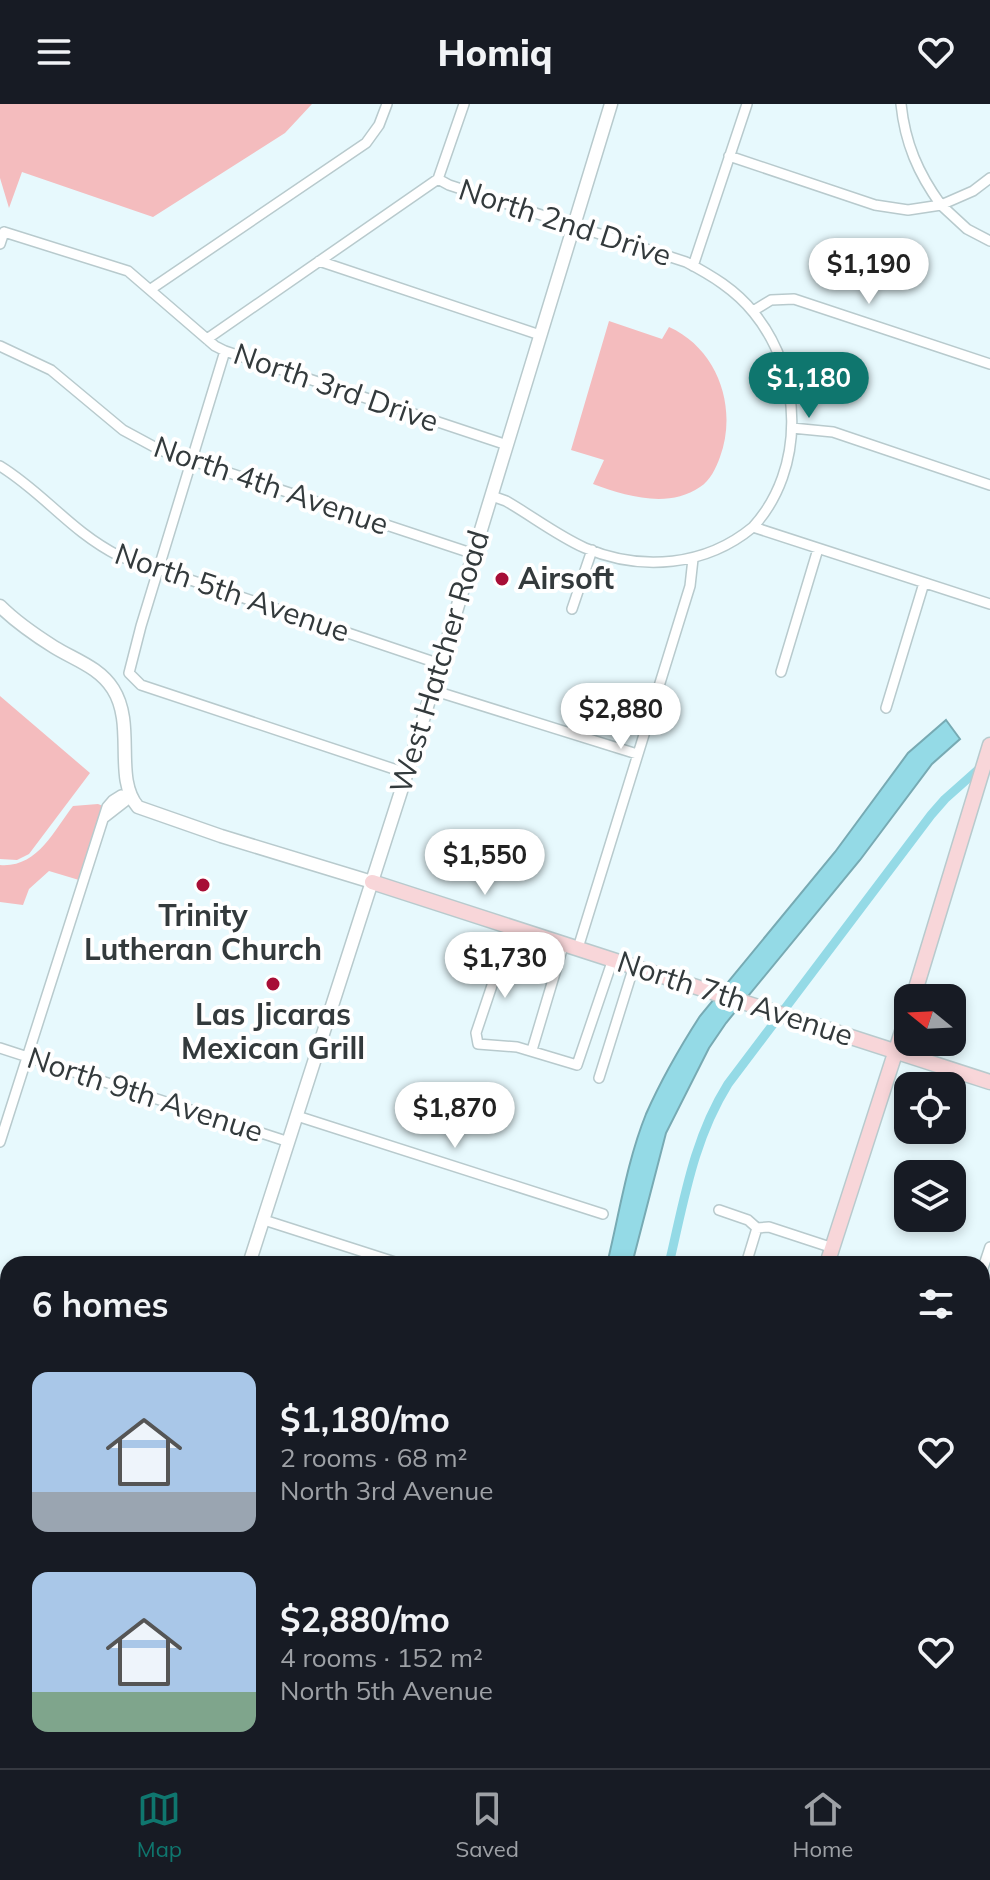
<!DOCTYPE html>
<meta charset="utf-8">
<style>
body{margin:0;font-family:Mulish,sans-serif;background:#20242c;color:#f1f3f6;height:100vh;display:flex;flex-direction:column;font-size:30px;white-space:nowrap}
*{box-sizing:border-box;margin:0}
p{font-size:26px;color:#9ea1a6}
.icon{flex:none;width:44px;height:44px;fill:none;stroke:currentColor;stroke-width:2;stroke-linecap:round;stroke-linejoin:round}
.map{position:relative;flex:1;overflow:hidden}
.side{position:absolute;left:0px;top:1152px;width:990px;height:512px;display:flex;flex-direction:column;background:#171b24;border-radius:24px 24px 0 0;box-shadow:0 4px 12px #0003}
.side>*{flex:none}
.needle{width:52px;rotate:288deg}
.tools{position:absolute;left:894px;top:880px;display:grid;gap:16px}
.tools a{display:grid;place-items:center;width:72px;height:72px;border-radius:16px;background:#171b24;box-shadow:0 4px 12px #0003;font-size:40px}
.price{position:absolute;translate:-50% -68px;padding:0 18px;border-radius:28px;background:#fff;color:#222;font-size:26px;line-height:52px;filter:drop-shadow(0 2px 4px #0008)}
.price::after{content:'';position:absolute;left:50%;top:48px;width:24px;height:18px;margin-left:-12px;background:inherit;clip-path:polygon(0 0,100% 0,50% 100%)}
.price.active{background:#0f766e;color:#fff}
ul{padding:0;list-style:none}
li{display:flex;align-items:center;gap:24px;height:200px;padding:0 32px}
li span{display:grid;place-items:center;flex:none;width:224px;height:160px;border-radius:16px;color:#555}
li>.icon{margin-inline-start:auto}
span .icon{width:96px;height:96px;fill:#fffc;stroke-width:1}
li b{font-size:34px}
h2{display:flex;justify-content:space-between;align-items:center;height:96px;padding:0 32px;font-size:34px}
header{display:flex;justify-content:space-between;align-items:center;height:104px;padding:0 32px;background:#171b24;font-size:36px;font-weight:800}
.tabs{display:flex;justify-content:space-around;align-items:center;height:112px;border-top:2px solid #363941;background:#171b24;font-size:22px;color:#9ea1a6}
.tabs a{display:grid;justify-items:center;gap:4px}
.tabs .active{color:#0f766e}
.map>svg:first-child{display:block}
.green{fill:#f4bcbe}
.water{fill:#94dae6;stroke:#77aab3;stroke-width:2}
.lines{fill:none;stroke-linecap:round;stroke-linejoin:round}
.canal{stroke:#94dae6;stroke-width:9}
.minor-casing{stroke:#b8cacd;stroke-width:12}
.tertiary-casing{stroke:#b8cacd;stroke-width:15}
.secondary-casing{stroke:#b8cacd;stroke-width:17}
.minor{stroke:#fff;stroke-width:9}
.tertiary{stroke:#fff;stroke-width:12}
.secondary{stroke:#f8d6d9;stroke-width:14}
.poi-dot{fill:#a70e36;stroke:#fff;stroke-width:3}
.labels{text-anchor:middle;stroke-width:8;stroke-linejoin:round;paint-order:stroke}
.street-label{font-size:30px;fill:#333a3c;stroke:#fff}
.poi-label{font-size:30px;font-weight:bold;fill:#333a3c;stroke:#fff}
</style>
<header><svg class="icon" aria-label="menu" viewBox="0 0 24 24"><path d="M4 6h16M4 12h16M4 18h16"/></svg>Homiq<svg class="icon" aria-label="heart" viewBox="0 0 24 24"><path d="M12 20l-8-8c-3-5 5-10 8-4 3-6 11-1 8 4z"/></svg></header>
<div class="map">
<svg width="990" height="1664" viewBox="0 0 990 1664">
<rect width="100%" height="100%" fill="#e7f9fd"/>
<path class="green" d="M0 0H312L285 29 153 113 22 68 9 104 0 74Z
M609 217 662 235 669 223C718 245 738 304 720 353 716 364 710 377 700 383 668 405 626 392 593 380L604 356 571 346Z
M0 592 90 669 29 750 17 756 0 755Z
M98 700 103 702 79 776 49 767 29 785 23 801 0 798V761C37 764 53 728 73 702Z"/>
<path class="water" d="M946 616 960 635 932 660 860 756 726 919 709 944 666 1029 632 1160H607C619 1111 627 1057 646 1010 661 976 680 943 700 912L835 748 908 649Z"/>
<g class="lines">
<path class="canal" d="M669 1160C684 1097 693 1036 728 980L931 711 945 695 981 663
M419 1664 424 1656"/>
<g class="minor-casing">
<path id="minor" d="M901 0C905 39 918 69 941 101L973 87 990 74
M729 52 875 101 908 106 941 101 967 125 990 137
M438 75 449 81 686 158C711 171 736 186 754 209 803 269 806 365 753 423
M4 128 128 167 215 242 225 247 507 341
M0 140 4 128
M319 157 540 231
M693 162 747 0
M151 185 366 39 379 21 387 0
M753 207 771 196 794 195 990 260
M207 235 438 75 464 0
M0 242 51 266 123 326 160 346 474 450
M225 247 141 522 129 569 141 581 406 669
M792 324 833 328 990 381
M0 362C44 389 70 427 119 452L440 560
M492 392 506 397C532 412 558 432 585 444 642 468 706 462 753 423L990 500
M572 505 592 446
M781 568 818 445
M432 586 637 650
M886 604 924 479
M104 714 131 693
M512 822 476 929 478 940 517 943 577 961 613 855
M578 844 690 482 693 455
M0 944 289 1038
M532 946 564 839
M599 974 634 862
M297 1012 603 1110
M0 1038 107 703 113 696 121 691 131 693
M719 1106 748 1116 757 1124 769 1123 833 1144
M264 1116 401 1160
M746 1160 757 1124
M982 1167 990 1143
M982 1214 990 1217
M0 1228 8 1230
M982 1333 990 1336
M0 1512 8 1515
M982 1552 990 1554
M879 1664 881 1656"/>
</g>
<g class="tertiary-casing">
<path id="tertiary" d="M0 502C16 518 35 531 54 543 75 556 99 563 113 585 136 621 113 674 138 703L221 732 372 778
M249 1160 404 678 611 0
M87 1664 90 1656"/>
</g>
<g class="secondary-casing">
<path id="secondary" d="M372 778 990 978
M913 894 990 641
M827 1160 908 909
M661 1664 664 1656"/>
</g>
<use href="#minor" class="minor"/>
<use href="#tertiary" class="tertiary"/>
<use href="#secondary" class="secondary"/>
</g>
<g class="poi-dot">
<circle cx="502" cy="475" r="8"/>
<circle cx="203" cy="781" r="8"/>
<circle cx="273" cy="880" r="8"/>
</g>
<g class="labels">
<g class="street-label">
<text transform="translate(565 119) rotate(18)" y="10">North 2nd Drive</text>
<text transform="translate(336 284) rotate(19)" y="10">North 3rd Drive</text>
<text transform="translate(271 382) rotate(19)" y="10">North 4th Avenue</text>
<text transform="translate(232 489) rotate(19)" y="10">North 5th Avenue</text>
<text transform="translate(440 558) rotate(-73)" y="10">West Hatcher Road</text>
<text transform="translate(735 895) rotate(18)" y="10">North 7th Avenue</text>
<text transform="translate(145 991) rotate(18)" y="10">North 9th Avenue</text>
</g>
<g class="poi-label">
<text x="518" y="485" text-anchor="start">Airsoft</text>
<text x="203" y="822">Trinity<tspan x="203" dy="34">Lutheran Church</tspan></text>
<text x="273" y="921">Las Jicaras<tspan x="273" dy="34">Mexican Grill</tspan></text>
</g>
</g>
</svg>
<div class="tools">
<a><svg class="needle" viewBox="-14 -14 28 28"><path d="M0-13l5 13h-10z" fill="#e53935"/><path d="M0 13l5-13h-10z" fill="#9ea1a6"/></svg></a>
<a><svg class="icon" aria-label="locate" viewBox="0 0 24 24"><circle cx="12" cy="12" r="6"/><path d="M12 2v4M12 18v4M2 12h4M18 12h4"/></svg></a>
<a><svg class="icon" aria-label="layers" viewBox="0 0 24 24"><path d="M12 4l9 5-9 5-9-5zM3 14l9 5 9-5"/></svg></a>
</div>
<b class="price" style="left:869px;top:202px">$1,190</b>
<b class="price active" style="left:809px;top:316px">$1,180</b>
<b class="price" style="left:621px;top:647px">$2,880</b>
<b class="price" style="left:485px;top:793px">$1,550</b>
<b class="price" style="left:505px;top:896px">$1,730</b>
<b class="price" style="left:455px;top:1046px">$1,870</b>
<section class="side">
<h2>6 homes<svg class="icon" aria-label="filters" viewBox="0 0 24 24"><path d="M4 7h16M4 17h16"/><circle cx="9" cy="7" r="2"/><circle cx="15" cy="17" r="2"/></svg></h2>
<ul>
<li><span style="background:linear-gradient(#a9c7e8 75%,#9aa5b1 0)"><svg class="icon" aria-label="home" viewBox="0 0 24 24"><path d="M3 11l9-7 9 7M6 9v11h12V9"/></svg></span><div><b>$1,180/mo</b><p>2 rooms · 68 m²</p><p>North 3rd Avenue</p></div><svg class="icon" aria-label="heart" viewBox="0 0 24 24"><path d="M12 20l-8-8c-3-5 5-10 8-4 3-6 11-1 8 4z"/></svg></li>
<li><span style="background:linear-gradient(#a9c7e8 75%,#7fa58c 0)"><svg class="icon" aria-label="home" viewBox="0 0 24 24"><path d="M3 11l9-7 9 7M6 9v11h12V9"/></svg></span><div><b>$2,880/mo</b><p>4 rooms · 152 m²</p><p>North 5th Avenue</p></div><svg class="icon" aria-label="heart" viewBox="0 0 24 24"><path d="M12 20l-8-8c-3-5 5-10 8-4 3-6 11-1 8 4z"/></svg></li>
</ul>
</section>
</div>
<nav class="tabs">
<a class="active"><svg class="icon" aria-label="map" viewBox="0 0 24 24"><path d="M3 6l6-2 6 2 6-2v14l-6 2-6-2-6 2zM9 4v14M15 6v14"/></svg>Map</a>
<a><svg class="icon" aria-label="saved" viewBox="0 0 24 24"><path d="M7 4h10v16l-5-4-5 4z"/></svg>Saved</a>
<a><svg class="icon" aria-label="home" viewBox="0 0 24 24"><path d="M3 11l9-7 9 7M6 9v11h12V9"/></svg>Home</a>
</nav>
